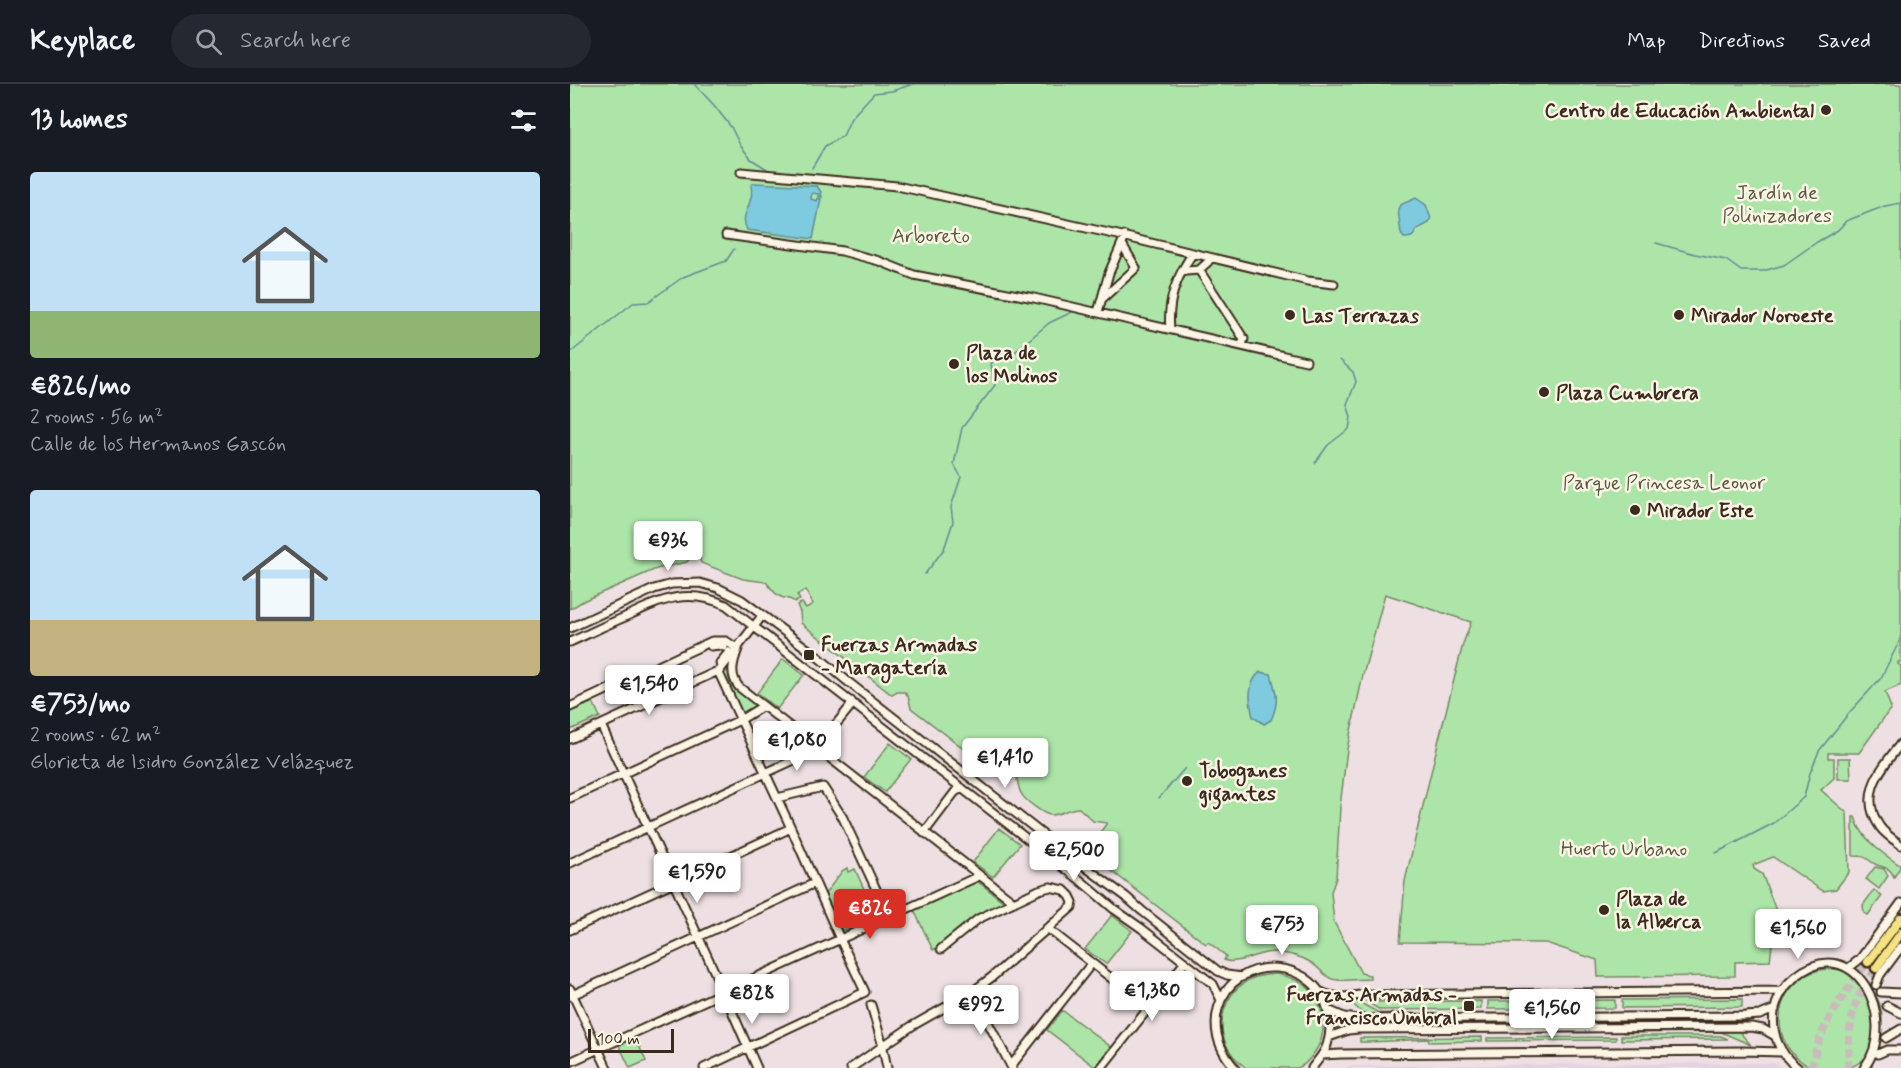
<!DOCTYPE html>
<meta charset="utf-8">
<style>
body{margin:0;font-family:Mynerve,sans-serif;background:#242831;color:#f1f3f6;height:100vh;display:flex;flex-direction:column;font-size:22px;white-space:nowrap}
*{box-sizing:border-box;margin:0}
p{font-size:20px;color:#9ea1a6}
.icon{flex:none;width:33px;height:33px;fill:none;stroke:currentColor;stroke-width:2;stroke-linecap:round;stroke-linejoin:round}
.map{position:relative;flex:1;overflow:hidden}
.side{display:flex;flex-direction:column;background:#171b24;width:570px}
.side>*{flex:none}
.scale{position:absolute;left:18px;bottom:15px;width:86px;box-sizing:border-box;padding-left:6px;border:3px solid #3b2a1e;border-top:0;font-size:16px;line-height:21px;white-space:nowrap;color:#3b2a1e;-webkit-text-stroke:4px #fcf5e5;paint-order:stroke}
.price{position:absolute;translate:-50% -51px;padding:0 14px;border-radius:6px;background:#fff;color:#222;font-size:20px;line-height:39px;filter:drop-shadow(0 2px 3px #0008)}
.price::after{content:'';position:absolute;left:50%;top:36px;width:18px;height:14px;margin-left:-9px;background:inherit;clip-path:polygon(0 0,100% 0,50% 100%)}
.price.current{background:#d93025;color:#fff}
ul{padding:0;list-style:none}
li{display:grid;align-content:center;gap:12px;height:318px;padding:0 30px}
li span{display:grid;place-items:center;height:186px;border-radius:6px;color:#555}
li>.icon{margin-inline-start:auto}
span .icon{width:108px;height:108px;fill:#fffc;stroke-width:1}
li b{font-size:26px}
h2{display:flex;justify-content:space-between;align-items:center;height:72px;padding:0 30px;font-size:26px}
header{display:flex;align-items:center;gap:36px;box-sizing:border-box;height:84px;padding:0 30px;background:#171b24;border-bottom:2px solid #363941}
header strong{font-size:28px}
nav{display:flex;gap:33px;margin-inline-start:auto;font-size:21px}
.search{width:420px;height:54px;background:#242831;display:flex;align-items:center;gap:15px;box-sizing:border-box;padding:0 21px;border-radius:33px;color:#9ea1a6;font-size:22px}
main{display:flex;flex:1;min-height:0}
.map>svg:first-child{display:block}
.built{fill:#e5d1e0}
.green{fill:#ade5a9;stroke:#748864;stroke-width:1.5}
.water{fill:#7ecade;stroke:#638a91;stroke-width:1.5}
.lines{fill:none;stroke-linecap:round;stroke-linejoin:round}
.stream{stroke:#638a91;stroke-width:1.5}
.major-tunnel{stroke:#cabcbb;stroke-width:8;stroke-dasharray:8 4;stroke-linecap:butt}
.minor-casing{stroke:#3b2a1e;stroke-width:11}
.major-casing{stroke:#3b2a1e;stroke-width:13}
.minor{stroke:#fcf5e5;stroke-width:7}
.major{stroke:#f5e382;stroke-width:8}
.poi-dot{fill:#3b2a1e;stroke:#fcf5e5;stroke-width:2}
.labels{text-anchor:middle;stroke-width:5;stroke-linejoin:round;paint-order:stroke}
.poi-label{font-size:20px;font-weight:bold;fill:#3b2a1e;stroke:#fcf5e5;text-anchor:start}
.park-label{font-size:20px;fill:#585941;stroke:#fcf5e5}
</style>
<header>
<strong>Keyplace</strong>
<div class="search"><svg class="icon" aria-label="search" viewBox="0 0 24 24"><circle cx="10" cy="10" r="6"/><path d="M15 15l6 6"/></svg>Search here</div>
<nav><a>Map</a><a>Directions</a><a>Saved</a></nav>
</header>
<main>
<section class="side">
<h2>13 homes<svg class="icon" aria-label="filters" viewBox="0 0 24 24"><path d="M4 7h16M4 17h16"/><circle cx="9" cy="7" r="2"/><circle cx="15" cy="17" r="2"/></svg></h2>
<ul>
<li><span style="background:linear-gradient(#bfe0f5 75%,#8fb573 0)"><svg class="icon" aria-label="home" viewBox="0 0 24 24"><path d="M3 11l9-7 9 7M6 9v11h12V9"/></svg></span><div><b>€826/mo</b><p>2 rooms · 56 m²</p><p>Calle de los Hermanos Gascón</p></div></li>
<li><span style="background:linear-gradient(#bfe0f5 70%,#c2b280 0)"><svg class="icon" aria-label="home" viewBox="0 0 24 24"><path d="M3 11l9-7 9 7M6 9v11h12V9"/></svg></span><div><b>€753/mo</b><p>2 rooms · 62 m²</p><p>Glorieta de Isidro González Velázquez</p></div></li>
</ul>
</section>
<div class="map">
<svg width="1331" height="984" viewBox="0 0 1331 984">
<rect width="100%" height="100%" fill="#eee0e2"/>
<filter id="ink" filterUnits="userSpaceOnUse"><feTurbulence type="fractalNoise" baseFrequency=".0167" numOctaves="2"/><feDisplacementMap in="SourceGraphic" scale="12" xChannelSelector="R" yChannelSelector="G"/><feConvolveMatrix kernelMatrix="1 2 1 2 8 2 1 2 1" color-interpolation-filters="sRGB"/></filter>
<g filter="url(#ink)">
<path class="built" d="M1206 979 1211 984H776L778 982Z"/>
<path class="green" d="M0 0H1331V578H1328V580L1331 582V601L1315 608 1321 624 1289 669H1258V674H1264V694L1251 706 1277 729 1279 788 1266 805 1253 807 1203 773 1183 781 1184 785 1192 790 1207 829 1203 831 1205 836 1200 877 1165 878V892L1028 893 1027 876 976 859 830 858 835 797 869 655 893 560 901 538 815 510 793 591 777 665 770 723 766 794 761 808 764 838 791 889 800 891V895C789 895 773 898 762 895 754 892 748 882 740 878 730 872 715 869 704 868 687 868 666 882 654 876L656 872 638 858 636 860 516 767 537 739 523 737 509 724C498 724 490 731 481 731 474 731 454 716 451 709 448 704 448 697 446 691 444 683 440 676 435 670 426 669 419 678 409 676L341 624 338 612 335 608H327L322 611 231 539 230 528 227 521 232 519 236 524 243 520 235 506 227 511 230 516 225 518C220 514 217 515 211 513 204 510 201 503 196 498L173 495 131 479 128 469 120 470V474L117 478 86 485 15 516 0 525Z
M213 575 234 591 207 625 187 609Z
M160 586 186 621V624L173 631 170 630 152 590Z
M23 618 30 633 0 646V628Z
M320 659 341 675 315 708 294 693Z
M1268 674H1280L1281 695H1268Z
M1283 733H1285C1292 756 1312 769 1331 782L1324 793C1320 783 1315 784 1307 781 1295 776 1301 772 1283 772Z
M429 744 450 760 423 793 403 778Z
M1305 783 1314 785 1318 792 1309 805 1296 795Z
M277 784 278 788 285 785 306 832 272 847 255 810 272 787Z
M407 797 434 818 405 832 363 866 344 826Z
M1304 806 1312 812 1298 831 1294 829 1293 821Z
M542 831 562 847 536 880 515 865Z
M1210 936a51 51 0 1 1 102 0a51 51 0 1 1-102 0Z
M706 890C717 892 727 895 736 902 755 918 759 949 744 969 740 975 735 982 727 984 714 984 690 984 676 984 667 977 659 969 655 958 647 938 655 911 674 899 683 892 695 891 706 890Z
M1172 915V923L1052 924V916Z
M1045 916V924L918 925V917Z
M783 917H787L809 929 912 930 790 931V927L783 920Z
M911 917V925L810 926 797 918Z
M492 926 541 963 525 983 477 946Z
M1172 936V939L1052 940V937Z
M1046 937V940L917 941V938Z
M1172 947V951L1181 961 1151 948 1052 949Z
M1051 952H1151L1158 955 1051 956Z
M65 953 76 977 60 984 49 961Z
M912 953V957L859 958 858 955C835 956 815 958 790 958V954Z
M1046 953V956L917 957V954Z"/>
<path class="water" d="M184 99 247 102 251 108 252 113 248 112 249 110 242 109 241 115 247 117 248 114 251 115 243 155 177 146C171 134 177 128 180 117 182 112 182 106 181 101Z
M846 114 856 121 861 135 859 139 846 146C844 153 841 154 834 154L831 150 828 125 830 121Z
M690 588 701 590C706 609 710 616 701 636L694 640 683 633C679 617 677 599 690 588Z"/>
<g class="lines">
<path class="stream" d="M124 0 143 20 161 43 170 61 181 75 197 85
M242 84 255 62 273 52 281 34 304 9 322 7 343 0
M1086 159 1125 170 1156 176 1171 187H1193L1214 181 1247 158 1268 146 1276 137 1315 122 1331 119
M0 269 63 219 78 218 113 193 156 177 164 165
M745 379 758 361 779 345 781 333 777 320 786 298 783 288 770 276
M355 490 374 465 383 438 381 423 391 393 384 380 392 344 425 301 421 280 432 266 446 267 479 239 502 228
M589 714 615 684
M1146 769 1204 739 1234 713 1240 689 1249 667 1279 629 1311 594 1331 554"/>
<path class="major-tunnel" d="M1242 984C1248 943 1274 910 1298 878
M1278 984C1279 939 1280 921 1306 884"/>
<g class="minor-casing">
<path id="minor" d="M171 88 327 102 548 151 738 197 764 200
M156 151 272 167 309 177 344 191 464 214 736 277
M629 186 674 255 672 261
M616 187 629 186 638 178
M532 215 566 184 552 160
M528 228 539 189 555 152
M600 245C597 216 607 192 623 169
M0 544 84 505 102 500 130 499 148 504 172 516 247 572 277 597 499 771 555 812 571 826 648 887 657 891 672 893
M0 558C18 550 36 541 55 533 91 516 117 503 156 521L510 796 544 825 571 844 643 900 651 916
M141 562 149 561 154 563
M168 565C163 578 159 591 169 603L444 818
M150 579 159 568 160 569
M0 623 142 557H156L168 565
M31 641 151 902 187 984
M0 655 150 586 192 532
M1331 659C1312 684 1287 710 1310 743 1315 750 1324 756 1331 761
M0 714 170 636 193 622
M207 714 253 703 273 734 319 833
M354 749 385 708 392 704
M0 779 237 670 246 665 280 623 281 617
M477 844 578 923
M0 846 221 744
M1280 883 1290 875 1331 819
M1306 901 1310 891 1331 863
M0 905 37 984
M402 908 442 984
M751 908C763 914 776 914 790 911L1212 907
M1311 908 1331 909
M0 912 245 799
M301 921 312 959 317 984
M1317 922 1331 929
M758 926 774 933 787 935 1175 932 1190 931 1205 925
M759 953 778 946 788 945 1181 943 1193 945 1205 952
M1316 954 1331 945
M1308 970 1317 966H1331
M752 971 771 970 1173 967 1213 968
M0 978 409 792
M441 982 522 879
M134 984 295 908 270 855 221 744 148 587
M281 984 342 942 402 908 422 893 502 823 503 818 500 812 494 806 480 803 469 806 408 835 371 865
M531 984 615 878
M665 984C650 967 642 948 648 925 664 866 752 872 759 934 761 943 760 952 757 961 754 970 747 977 742 984
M1228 984C1210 971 1201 950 1204 928 1207 914 1214 902 1225 893 1283 844 1331 935 1294 984"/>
</g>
<g class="major-casing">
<path id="major" d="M1298 878 1331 834
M1306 884 1331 849"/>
</g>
<use href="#minor" class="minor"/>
<use href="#major" class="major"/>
</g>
</g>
<g class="poi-dot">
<circle cx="1256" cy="26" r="6"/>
<circle cx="720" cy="231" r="6"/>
<circle cx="1109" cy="231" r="6"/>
<circle cx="384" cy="280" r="6"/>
<circle cx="974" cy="308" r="6"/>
<circle cx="1065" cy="426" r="6"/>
<rect x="233" y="565" width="12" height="12" rx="3"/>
<circle cx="617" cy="697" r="6"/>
<circle cx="1034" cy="826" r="6"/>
<rect x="893" y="916" width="12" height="12" rx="3"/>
</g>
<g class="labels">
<g class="poi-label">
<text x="1244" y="33" text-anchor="end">Centro de Educación Ambiental</text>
<text x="732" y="238">Las Terrazas</text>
<text x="1121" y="238">Mirador Noroeste</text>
<text x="396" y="275">Plaza de<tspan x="396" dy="23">los Molinos</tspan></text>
<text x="986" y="315">Plaza Cumbrera</text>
<text x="1077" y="433">Mirador Este</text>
<text x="251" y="567">Fuerzas Armadas<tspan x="251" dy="23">- Maragatería</tspan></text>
<text x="629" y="693">Toboganes<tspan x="629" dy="23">gigantes</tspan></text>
<text x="1046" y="821">Plaza de<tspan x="1046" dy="23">la Alberca</tspan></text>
<text x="887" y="917" text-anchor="end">Fuerzas Armadas -<tspan x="887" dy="23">Francisco Umbral</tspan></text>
</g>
<g class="park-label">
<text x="1207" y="115">Jardín de<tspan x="1207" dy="23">Polinizadores</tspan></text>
<text x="361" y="158">Arboreto</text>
<text x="1094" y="405">Parque Princesa Leonor</text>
<text x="1054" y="771">Huerto Urbano</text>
</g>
</g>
</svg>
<div class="scale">100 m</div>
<b class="price" style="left:98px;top:488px">€936</b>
<b class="price" style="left:79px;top:632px">€1,540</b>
<b class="price" style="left:227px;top:688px">€1,080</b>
<b class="price" style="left:435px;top:705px">€1,410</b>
<b class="price" style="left:504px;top:798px">€2,500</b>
<b class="price" style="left:127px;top:820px">€1,590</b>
<b class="price current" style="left:300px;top:856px">€826</b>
<b class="price" style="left:712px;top:872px">€753</b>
<b class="price" style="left:1228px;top:876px">€1,560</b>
<b class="price" style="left:582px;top:938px">€1,380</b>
<b class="price" style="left:182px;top:941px">€828</b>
<b class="price" style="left:411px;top:952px">€992</b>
<b class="price" style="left:982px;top:956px">€1,560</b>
</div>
</main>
